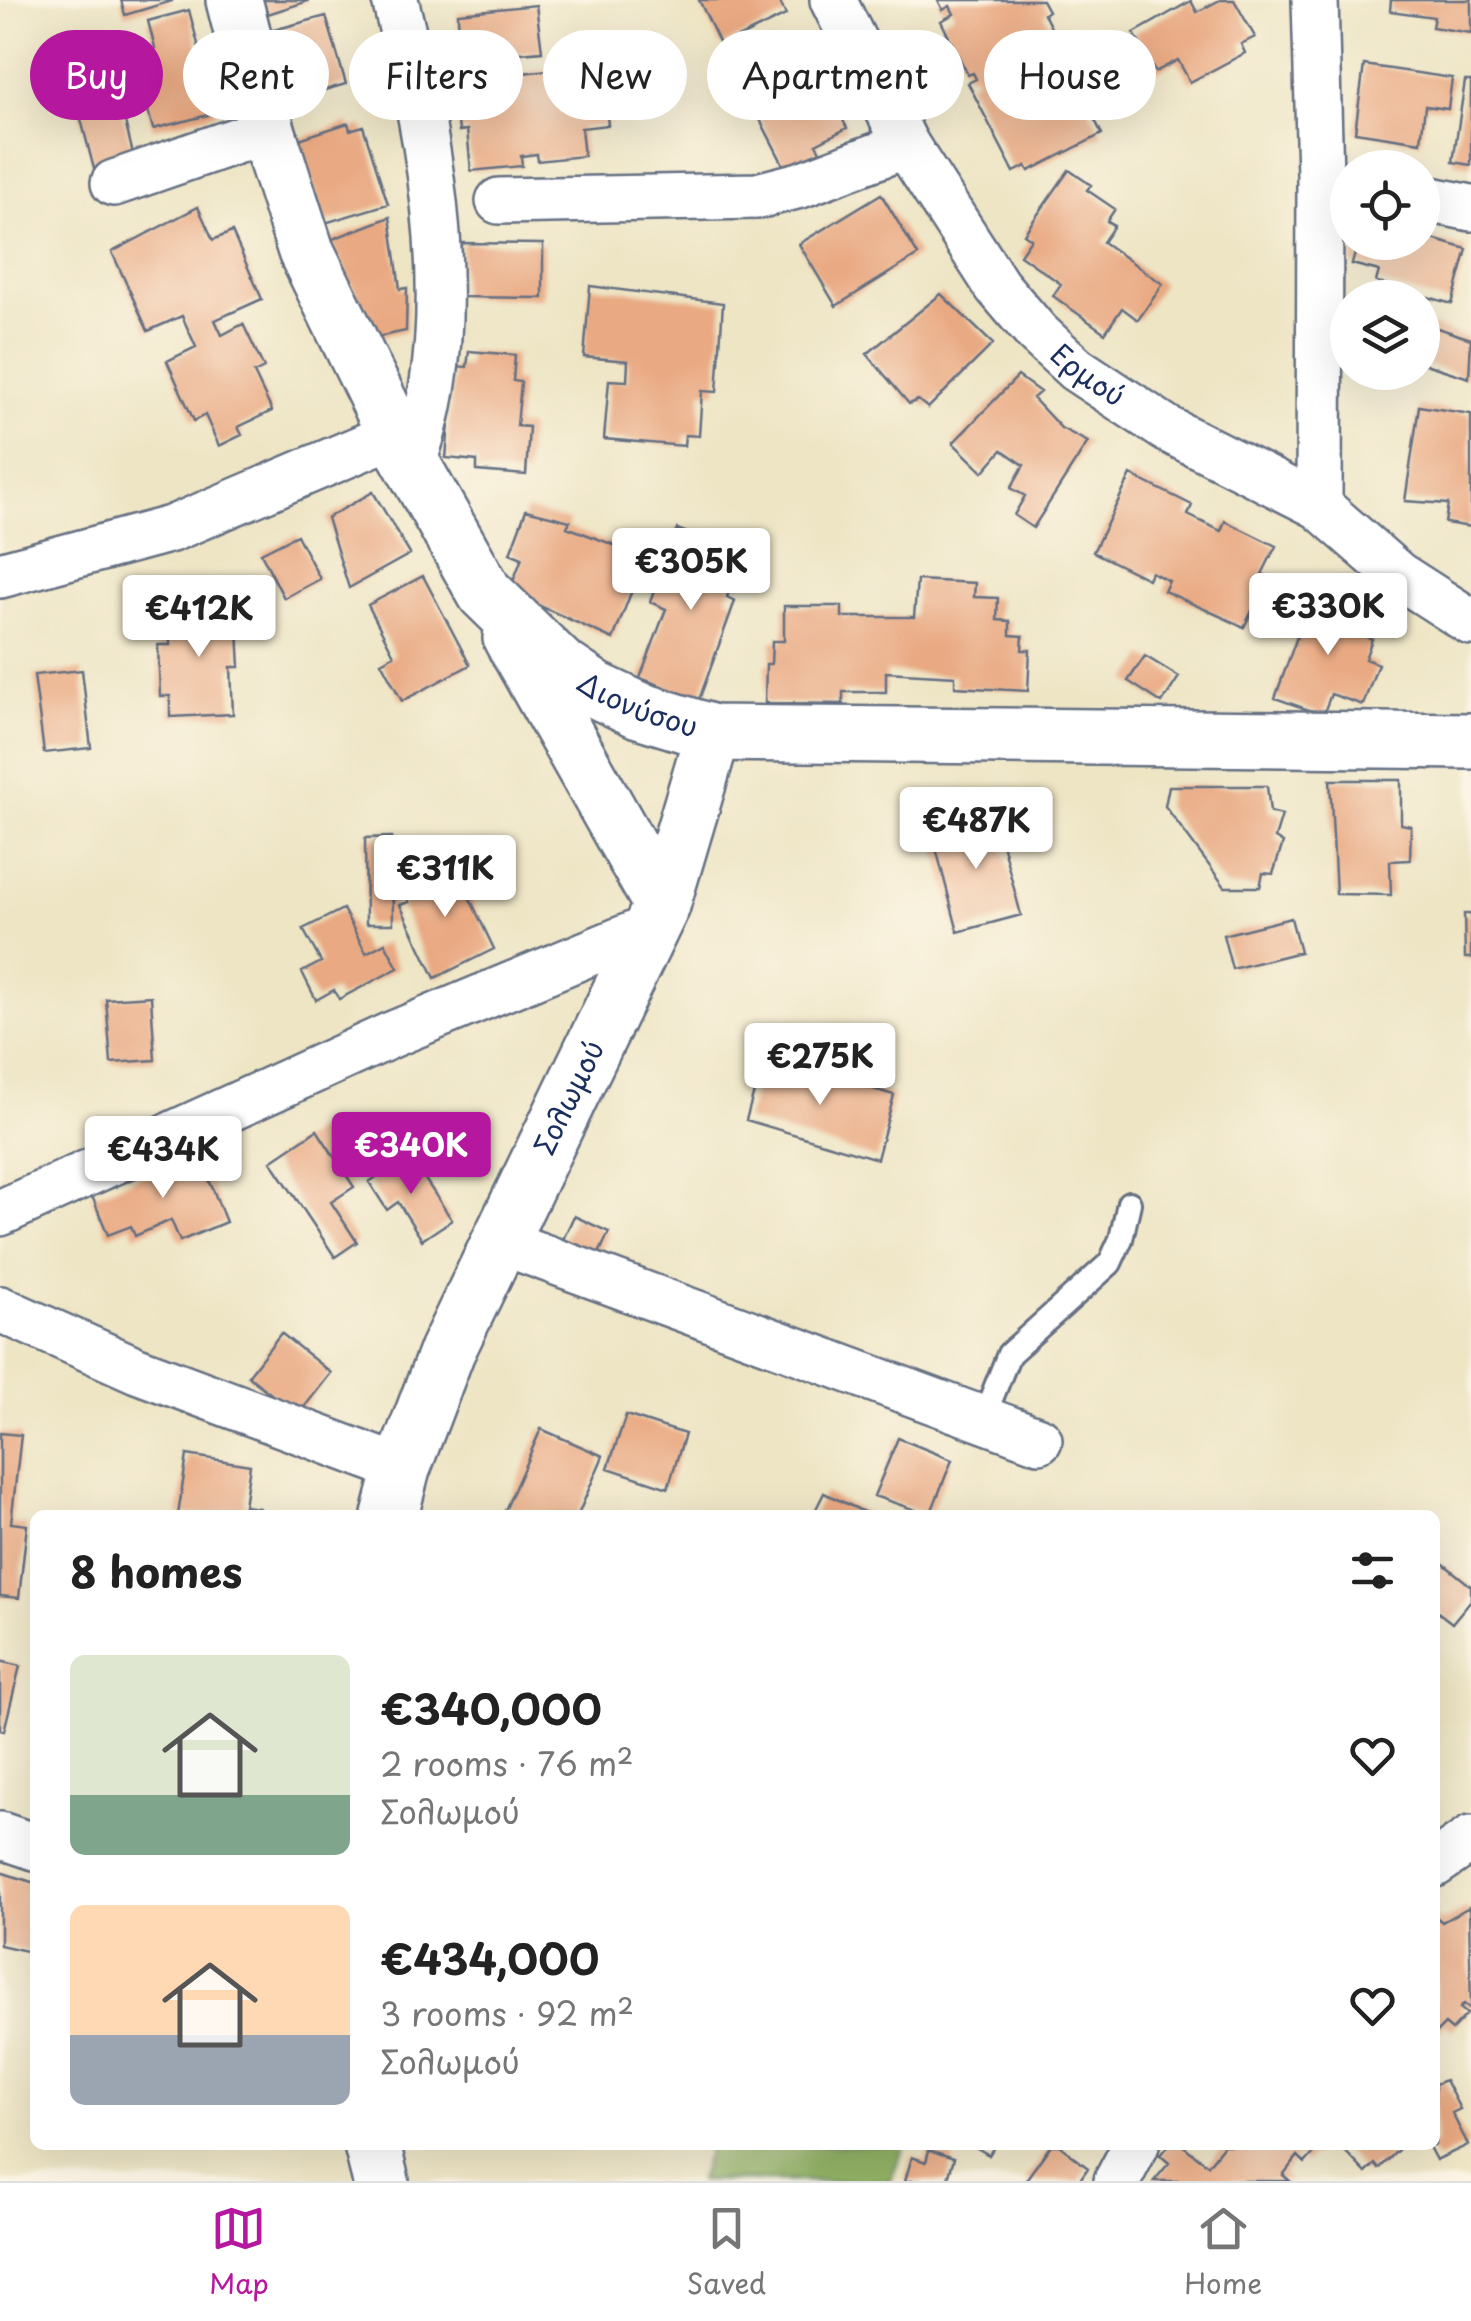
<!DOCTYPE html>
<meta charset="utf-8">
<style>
body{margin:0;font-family:"Playpen Sans",sans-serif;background:#f6f6f6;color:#222;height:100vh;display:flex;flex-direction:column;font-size:38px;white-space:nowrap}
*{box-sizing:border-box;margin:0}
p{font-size:32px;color:#767676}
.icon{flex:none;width:55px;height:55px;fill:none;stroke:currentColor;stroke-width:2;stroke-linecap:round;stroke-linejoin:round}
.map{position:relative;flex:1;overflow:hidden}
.sheet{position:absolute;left:30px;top:1510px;width:1410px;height:640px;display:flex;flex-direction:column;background:#fff;border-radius:15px;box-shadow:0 10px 40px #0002}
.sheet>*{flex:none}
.guide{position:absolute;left:30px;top:30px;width:1412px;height:90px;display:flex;gap:20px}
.buttons{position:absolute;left:1330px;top:150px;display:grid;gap:20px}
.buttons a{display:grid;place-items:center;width:110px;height:110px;border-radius:50%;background:#fff;box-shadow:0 10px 40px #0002;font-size:50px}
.price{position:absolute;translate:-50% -85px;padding:0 22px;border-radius:10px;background:#fff;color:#222;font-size:32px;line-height:65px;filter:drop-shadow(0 2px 5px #0008)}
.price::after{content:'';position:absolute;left:50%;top:60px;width:30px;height:22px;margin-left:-15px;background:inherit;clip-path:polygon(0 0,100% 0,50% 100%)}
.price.on{background:#b5179e;color:#fff}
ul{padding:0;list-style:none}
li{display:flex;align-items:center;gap:30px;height:250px;padding:0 40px}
li span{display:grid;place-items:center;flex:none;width:280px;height:200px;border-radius:15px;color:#555}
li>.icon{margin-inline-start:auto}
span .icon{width:120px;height:120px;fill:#fffc;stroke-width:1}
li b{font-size:42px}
h2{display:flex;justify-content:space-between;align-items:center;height:120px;padding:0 40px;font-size:42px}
.chip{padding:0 35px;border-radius:45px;background:#fff;box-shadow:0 10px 40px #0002;font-size:35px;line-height:90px}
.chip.on{background:#b5179e;color:#fff}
.tab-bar{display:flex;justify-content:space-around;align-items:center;height:140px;border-top:2px solid #e0e0e0;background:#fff;font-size:28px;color:#767676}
.tab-bar a{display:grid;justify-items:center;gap:5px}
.tab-bar .on{color:#b5179e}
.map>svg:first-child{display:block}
.forest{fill:#92b265;stroke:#567062;stroke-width:2.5}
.building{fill:#e9a982}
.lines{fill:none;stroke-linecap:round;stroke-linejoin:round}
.lane-casing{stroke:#656f82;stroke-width:28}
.street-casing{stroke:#656f82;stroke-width:50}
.secondary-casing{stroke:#656f82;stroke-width:60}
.lane{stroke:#fff;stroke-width:22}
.street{stroke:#fff;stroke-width:45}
.secondary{stroke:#fff;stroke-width:55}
.labels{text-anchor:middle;stroke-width:8;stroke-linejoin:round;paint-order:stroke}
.street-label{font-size:28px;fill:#1b2f5e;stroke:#fcf5e5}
</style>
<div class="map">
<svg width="1471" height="2181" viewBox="0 0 1471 2181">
<rect width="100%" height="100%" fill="#fcf5e5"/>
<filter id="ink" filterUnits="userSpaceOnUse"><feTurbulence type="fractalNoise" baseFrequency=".01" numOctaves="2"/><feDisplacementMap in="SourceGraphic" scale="20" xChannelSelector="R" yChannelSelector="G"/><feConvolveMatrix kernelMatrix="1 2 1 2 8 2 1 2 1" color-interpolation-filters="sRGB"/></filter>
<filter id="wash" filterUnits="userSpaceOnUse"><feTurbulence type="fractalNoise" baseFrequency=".0048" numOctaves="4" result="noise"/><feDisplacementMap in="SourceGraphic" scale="40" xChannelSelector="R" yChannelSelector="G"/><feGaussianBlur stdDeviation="2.25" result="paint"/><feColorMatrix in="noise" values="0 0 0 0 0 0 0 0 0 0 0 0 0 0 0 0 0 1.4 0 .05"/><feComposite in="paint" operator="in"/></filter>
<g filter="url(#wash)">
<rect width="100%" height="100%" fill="#eee5c5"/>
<path class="forest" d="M710 2145H905L890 2181H699Z"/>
<g id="blocks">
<path class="building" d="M121 0H172V1L125 15Z
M263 0H308V1L268 14Z
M699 0H779L786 15 721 46Z
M938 0H1042L1048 11 1044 14 1069 63 1063 66 1071 81 1066 84 1075 101 1083 97 1102 134 1029 171 1026 166 1014 172 968 83 976 79 973 73 968 75 941 21 954 14 950 6 943 10Z
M1220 0H1234L1255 37 1241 44 1245 53 1190 82 1178 60 1155 72 1134 33 1191 1 1197 12Z
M1391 0H1471V33L1432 27 1434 17 1390 11Z
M536 5 542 51 520 53 522 73 601 64 608 125 581 128 584 156 538 161 537 154 521 156 522 166 471 171 467 130 459 131 453 83 460 82 458 13Z
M189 10 216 113 153 129 133 54 155 48 148 21Z
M326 16 346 84 311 94 304 68 282 74 270 31Z
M801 38 847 128 816 144 820 151 785 168 753 106 747 109 737 90 746 85 736 66Z
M1364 65 1452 78 1448 109 1425 106 1421 142 1355 132Z
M1465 81H1471V165L1453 162Z
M118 93 134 158 94 169 77 104Z
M348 123 350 130 363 126 388 204 325 223 299 139Z
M1069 170 1091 185 1087 190 1115 209 1107 221 1114 226 1103 242 1163 284 1138 320 1122 308 1105 333 1053 296 1061 284 1020 255 1031 239 1024 234Z
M881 194 918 255 836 306 799 244Z
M198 207 213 240 232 232 262 299 215 320 222 335 243 324 264 368 254 373 272 411 238 427 242 435 219 446 205 415 194 421 167 361 196 347 182 316 148 331 112 252Z
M390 217 400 289 407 288 406 331 377 337 330 240Z
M1422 236 1467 249 1452 304 1376 282 1379 271 1352 264 1358 242H1422Z
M462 243 543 244V298L461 297Z
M590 286 723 303 717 392 702 391 699 436 685 435 684 446 604 439 609 380 627 381 628 361 584 357Z
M941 294 993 344 928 408 918 400 909 404 867 354Z
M1422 323 1471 339 1469 378 1422 363Z
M469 351 515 355 513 381 521 382 517 426 529 427 526 475 477 471V461L446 458 454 366 467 367Z
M1018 376 1040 392 1033 398 1061 428 1088 442 1033 528 1014 515 1025 496 1011 488 1024 465 1002 450 983 472 953 443Z
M1419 406 1471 414V527L1445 523 1448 504 1405 501Z
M1131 475 1192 505 1188 515 1221 531 1225 521 1276 546 1262 574 1269 577 1244 627 1164 591 1169 581 1151 572 1148 579 1093 552Z
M373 492 410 554 349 588 327 518Z
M526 510 570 521 567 527 645 557 613 639 509 592 522 558 510 553Z
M677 529 743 554 727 597 735 601 699 700 640 678 666 609 650 602Z
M297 535 320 579 284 598 261 553Z
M423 576 470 665 402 701 381 662 394 655 368 605Z
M917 580 975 583 974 597 998 598 997 620 1010 621V635L1023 636 1022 650H1030L1028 691 955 687V676L886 672V692H843V704L765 703 766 664H771L772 641H784V606H842V617H914Z
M1313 592 1361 609 1353 631 1372 639 1365 659 1378 664 1363 705 1331 694 1323 715 1275 698Z
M224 600 225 630H238L240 667H231L233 714 170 717V696H160L158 645H170L169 602Z
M1145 656 1179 677 1162 703 1128 681Z
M82 670 91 748 44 753 34 675Z
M1330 780H1401V824L1411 826 1410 860 1390 861 1391 895 1336 894Z
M1169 786H1267L1270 812 1282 815 1275 838 1283 843 1273 874 1263 873 1260 887H1225L1165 806Z
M994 813 1021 915 958 932 931 829Z
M392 837 393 924H366L365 838Z
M452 861 494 949 435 978 400 905 409 902 401 886Z
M343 909 366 953 385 943 398 968 339 999 334 990 316 1000 302 972 321 962 303 929Z
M1464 914H1471V958H1465Z
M1291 918 1300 952 1232 969 1223 935Z
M151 996 155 1060 111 1063 106 999Z
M764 1057 894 1095 877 1159 746 1120Z
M317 1130 354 1187 331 1202 357 1242 335 1257 271 1161Z
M198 1152 226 1222 180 1241 171 1220 135 1236 131 1226 108 1235 92 1196Z
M409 1155 452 1220 422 1240 398 1202 387 1210 369 1182Z
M574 1216 609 1232 593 1267 558 1250Z
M281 1333 331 1373 298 1415 248 1376Z
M626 1415 685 1434 668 1488 608 1468Z
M541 1429 603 1456 578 1515H503Z
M0 1433 21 1435 11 1523 27 1525 19 1598 0 1596Z
M898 1438 952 1460 930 1515 874 1496Z
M187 1455 250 1465 244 1506 259 1508 258 1515H178Z
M824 1493 870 1515H813Z
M1440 1561 1471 1586V1600L1452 1623 1435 1610V1568Z
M0 1661 20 1666 4 1731 0 1730Z
M0 1872 35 1883V1953L0 1945Z
M1469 1907 1471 2010 1464 2004 1460 2008 1467 2014 1452 2030 1445 2024 1435 2034V1916L1442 1922Z
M1445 2080 1460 2109 1452 2113 1468 2145 1436 2160 1428 2145H1435V2084Z
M972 2145H995L989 2155Z
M1051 2145H1059L1088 2168 1079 2181H1025Z
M1168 2145H1182L1208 2165 1224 2145H1321L1305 2163 1298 2156 1283 2175 1290 2181H1154L1169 2163 1160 2155Z
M1339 2145H1403L1379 2169 1375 2164 1366 2173Z
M929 2150 954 2158 947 2181H905L912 2157 926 2162Z"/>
</g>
</g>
<g filter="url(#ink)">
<use href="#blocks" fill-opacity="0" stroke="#656f82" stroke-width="2.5"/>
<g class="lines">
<g class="lane-casing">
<path id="lane" d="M983 1419 1009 1354 1110 1263 1121 1239 1129 1203"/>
</g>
<g class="street-casing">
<g id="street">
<path d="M395 0C431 139 465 327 412 464"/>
<path id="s1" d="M833 0 906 145 997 286 1037 333 1076 369 1167 429 1319 506 1398 575 1471 622"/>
<path d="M1315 0 1320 175 1319 506"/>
<path d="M114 183 267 130"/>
<path d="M1422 198 1471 208"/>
<path d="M499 201 757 196 800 185 906 145"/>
<path d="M0 575 171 529 395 434"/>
<path d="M0 1213 391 1035 647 929"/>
<path d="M497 1240 1039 1440"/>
<path d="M0 1309 137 1370 402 1469"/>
<path d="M0 1835 35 1847"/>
<path d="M1435 1864 1471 1839"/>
<path d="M1117 2181 1136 2145"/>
</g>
</g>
<g class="secondary-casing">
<g id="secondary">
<path id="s2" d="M234 0 267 130 306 251 395 434 485 593 559 665 596 690 639 710 713 733 1471 741"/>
<path d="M511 638 662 905"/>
<path id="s3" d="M390 1515 402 1469 447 1351 662 905 713 733"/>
<path d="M372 2145 381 2181"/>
</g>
</g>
<use href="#lane" class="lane"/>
<use href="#street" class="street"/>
<use href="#secondary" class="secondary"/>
</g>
</g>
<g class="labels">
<g class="street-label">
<text dy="10" stroke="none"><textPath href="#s1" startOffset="458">Ερμού</textPath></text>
<text dy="10" stroke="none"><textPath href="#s2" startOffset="840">Διονύσου</textPath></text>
<text dy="10" stroke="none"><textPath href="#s3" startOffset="455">Σολωμού</textPath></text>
</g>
</g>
</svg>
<div class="buttons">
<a><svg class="icon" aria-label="locate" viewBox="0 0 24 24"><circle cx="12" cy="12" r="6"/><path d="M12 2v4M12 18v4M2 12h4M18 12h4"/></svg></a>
<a><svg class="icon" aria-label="layers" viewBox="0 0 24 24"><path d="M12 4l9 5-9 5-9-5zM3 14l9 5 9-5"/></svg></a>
</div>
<b class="price" style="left:691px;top:613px">€305K</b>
<b class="price" style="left:1328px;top:658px">€330K</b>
<b class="price" style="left:199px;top:660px">€412K</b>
<b class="price" style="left:976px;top:872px">€487K</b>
<b class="price" style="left:445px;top:920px">€311K</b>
<b class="price" style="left:820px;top:1108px">€275K</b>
<b class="price on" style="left:411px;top:1197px">€340K</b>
<b class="price" style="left:163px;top:1201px">€434K</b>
<div class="guide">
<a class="chip on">Buy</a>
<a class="chip">Rent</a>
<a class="chip">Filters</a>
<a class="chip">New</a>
<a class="chip">Apartment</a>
<a class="chip">House</a>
</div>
<section class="sheet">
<h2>8 homes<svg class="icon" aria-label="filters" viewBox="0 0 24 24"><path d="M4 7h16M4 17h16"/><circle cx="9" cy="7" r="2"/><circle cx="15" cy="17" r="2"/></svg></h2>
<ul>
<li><span style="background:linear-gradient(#dfe7d0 70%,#7fa58c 0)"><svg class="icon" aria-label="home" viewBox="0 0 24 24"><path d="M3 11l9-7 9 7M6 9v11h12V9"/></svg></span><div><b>€340,000</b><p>2 rooms · 76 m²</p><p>Σολωμού</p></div><svg class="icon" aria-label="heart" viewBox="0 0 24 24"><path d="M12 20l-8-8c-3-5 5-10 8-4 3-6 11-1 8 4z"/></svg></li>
<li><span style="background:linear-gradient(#ffd9b3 65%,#9aa5b1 0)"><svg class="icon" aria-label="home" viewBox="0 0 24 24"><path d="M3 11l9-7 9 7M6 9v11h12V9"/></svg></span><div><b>€434,000</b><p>3 rooms · 92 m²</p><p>Σολωμού</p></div><svg class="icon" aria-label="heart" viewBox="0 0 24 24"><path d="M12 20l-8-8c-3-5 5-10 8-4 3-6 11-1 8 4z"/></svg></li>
</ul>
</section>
</div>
<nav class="tab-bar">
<a class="on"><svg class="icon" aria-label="map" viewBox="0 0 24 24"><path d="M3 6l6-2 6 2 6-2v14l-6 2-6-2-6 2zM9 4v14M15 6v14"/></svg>Map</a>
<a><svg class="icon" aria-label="saved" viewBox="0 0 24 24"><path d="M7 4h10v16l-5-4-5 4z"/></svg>Saved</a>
<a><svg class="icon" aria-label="home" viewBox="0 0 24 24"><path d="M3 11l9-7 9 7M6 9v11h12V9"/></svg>Home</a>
</nav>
